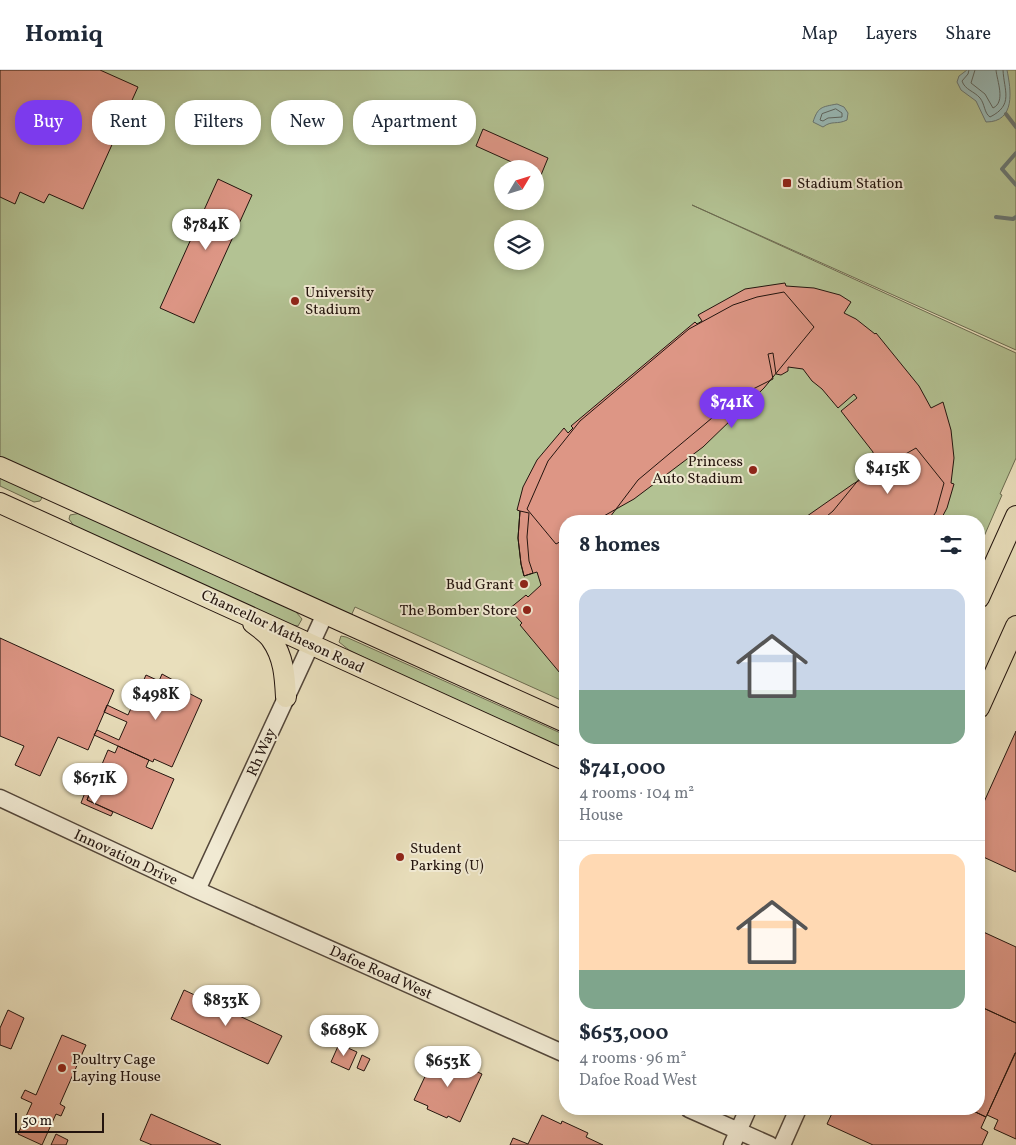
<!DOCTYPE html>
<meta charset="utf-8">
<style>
body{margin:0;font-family:Vollkorn,serif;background:#f6f6f7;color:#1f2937;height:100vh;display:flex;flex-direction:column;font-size:19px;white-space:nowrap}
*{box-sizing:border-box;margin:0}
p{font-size:16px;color:#747a83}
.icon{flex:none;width:28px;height:28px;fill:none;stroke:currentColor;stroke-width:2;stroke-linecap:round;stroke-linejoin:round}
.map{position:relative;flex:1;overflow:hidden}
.panel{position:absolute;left:559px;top:445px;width:426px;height:600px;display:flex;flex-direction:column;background:#fff;border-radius:20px;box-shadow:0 2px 8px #0003}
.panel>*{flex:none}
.hud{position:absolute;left:15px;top:30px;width:469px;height:45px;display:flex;gap:10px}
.needle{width:32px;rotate:52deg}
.buttons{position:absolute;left:494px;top:90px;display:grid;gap:10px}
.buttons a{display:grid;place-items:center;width:50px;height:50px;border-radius:50%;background:#fff;box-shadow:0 2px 8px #0003;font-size:25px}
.scale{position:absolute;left:15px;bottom:12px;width:89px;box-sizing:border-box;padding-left:5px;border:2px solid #23140e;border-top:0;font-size:14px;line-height:18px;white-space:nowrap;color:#23140e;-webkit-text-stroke:4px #f1ead3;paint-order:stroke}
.price{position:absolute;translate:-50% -42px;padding:0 11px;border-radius:18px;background:#fff;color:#222;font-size:16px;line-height:32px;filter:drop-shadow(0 1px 2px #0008)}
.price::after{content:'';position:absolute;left:50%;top:30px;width:15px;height:11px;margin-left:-8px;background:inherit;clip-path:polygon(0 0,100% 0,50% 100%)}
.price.active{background:#7c3aed;color:#fff}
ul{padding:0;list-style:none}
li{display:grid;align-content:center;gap:10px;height:265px;padding:0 20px}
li+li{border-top:1px solid #e0e1e3}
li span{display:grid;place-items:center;height:155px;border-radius:15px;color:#555}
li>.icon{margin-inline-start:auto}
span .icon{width:90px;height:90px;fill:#fffc;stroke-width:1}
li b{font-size:21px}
h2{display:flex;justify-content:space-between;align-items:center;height:60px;padding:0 20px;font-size:21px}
.chip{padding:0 18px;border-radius:20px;background:#fff;box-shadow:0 2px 8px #0003;font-size:18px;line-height:45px}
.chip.active{background:#7c3aed;color:#fff}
header{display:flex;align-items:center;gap:30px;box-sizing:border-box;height:70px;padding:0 25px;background:#fff;border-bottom:1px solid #e0e1e3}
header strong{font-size:24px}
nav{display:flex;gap:28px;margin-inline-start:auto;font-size:18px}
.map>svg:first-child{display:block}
.green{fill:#b3c293;stroke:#6b6b50;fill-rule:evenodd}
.water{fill:#9abbb8;stroke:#6a7874}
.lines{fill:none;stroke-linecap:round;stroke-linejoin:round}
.shore{stroke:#5e6863;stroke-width:1}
.stream{stroke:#6a7874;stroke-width:4}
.building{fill:#dd9685;stroke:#23140e}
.minor-casing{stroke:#54473a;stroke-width:19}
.major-casing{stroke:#23140e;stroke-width:22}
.minor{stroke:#f1ead3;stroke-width:16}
.major{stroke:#e9dfbc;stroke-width:20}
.poi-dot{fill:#8f2418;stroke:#f1ead3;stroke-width:2}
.labels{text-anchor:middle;stroke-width:4;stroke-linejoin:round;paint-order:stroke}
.poi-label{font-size:15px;fill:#23140e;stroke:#f1ead3;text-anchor:start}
.street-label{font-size:15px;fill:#23140e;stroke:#f1ead3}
</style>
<header>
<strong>Homiq</strong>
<nav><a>Map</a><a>Layers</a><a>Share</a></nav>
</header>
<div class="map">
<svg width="1016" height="1075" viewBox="0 0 1016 1075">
<rect width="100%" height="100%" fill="#e9dfbc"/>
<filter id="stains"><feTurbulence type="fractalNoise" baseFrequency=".004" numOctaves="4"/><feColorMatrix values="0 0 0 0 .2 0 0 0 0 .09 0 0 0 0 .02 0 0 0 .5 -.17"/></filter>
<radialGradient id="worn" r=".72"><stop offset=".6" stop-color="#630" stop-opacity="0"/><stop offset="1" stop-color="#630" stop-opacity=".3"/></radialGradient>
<path class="green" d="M0 0H1016V280L692 135 1016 283V388L1000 424 1002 425 979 478V451H565V632L355 537 351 546 29 401 0 387ZM502 99H535V131H502ZM502 159H535V191H502Z
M0 404 35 419 42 428 40 431 34 432 0 416Z
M81 443 291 536 302 549 298 556 287 554 74 456 69 449 70 445Z
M341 566 346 567 565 665V679L371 591 349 580 339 572Z"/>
<path class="water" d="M967 0H1007C1011 20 1016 52 986 52L976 31 961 20 957 12 959 6Z
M837 34 844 37 848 43 847 50C837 55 832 50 823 57L813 52C818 37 821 37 837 34Z"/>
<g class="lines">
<path class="shore" d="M969 0 968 4 962 11C965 20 974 21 980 28 985 34 984 43 990 47 1014 35 1004 21 1003 0
M975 0 971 13 985 24 993 38C1006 32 997 11 996 0
M836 39 842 43V47L828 48 823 51 820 50 822 44Z"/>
<path class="stream" d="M1006 44 1016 57
M1016 83 1002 99 1016 115
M996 147 1013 149 1016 147"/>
</g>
<path class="building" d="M0 0H100L138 17 83 139 49 124 44 133 20 122 15 134 0 127Z
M483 59 548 88 541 105 535 102V99H527L476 76Z
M218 109 252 125 194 253 160 238Z
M785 213 786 216 814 218 840 225 851 232 844 243 856 249 875 264 876 263 919 316 931 338 943 332 951 360 954 388 951 413 954 414 947 438 940 451H821L833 441 869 397 873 398V382L841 341 857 328 854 324 838 338 822 319 812 311 803 299 788 297V301L781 305 776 304 773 283 768 284 773 309 737 327 638 410 607 451H565V609L520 555 522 553 509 539 526 525 528 527 541 515 537 502 524 506 521 494 518 468 520 441 517 440 523 417 537 390 564 358 568 363 573 358 571 356 695 252 697 254 702 251 698 245 745 219Z
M784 222 814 257 764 318 703 377 634 429 595 451H565V469L556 474 527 439 548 391 580 351 689 259 733 235 757 227Z
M916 378 944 413 936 442 930 451H800L853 414Z
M520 441 529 443 527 467 529 491 533 503 524 506 521 494 518 468Z
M0 568 114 620 88 680 58 667 40 706 15 695 24 676 0 666Z
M162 604 173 610 171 614 202 630 172 697 154 689 153 692 94 665 97 660 119 670 127 652 104 642 107 635 128 645 146 605 159 611Z
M1016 661V802L979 785V743Z
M118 676 149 690 146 697 174 709 152 759 87 730 108 680 115 683Z
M86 720 90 722 87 730 113 742 111 746 81 733Z
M979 860 1016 877V953L979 936Z
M184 920 282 966 268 994 171 949Z
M979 936 1016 953V982L986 1047 969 1039H979Z
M8 940 24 948 11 979 0 975V958Z
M62 965 86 975 60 1034 65 1037 61 1046 56 1044 42 1075 18 1064 32 1033 21 1028 25 1020 36 1025Z
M339 974 357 982 349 1000 331 992Z
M436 983 482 1004 460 1052 448 1046 447 1048 427 1039 428 1036 414 1030Z
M1015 983H1016V1069L994 1059 998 1050 987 1045Z
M362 985 370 989 364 1001 357 998Z
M834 1039H969L986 1047 981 1058 988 1062 982 1075H873L827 1054Z
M151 1044 221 1075H152L140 1070Z
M542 1045 561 1054 562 1051 588 1063 586 1067 603 1075H510L513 1068 528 1074Z
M56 1064 68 1070 66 1075H51Z"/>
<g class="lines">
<g class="minor-casing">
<path id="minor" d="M0 728 197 820 565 984
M197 820 325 544
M689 1039 770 1075
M732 1075 748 1039
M782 1075 798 1039"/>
</g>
<g class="major-casing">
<path id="major" d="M0 397 565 652
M0 433 565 690
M979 528 1016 446
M253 553C259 558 267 563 271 569 284 587 285 607 286 627
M979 638 1016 556"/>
</g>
<use href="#minor" class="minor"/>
<use href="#major" class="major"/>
</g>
<g class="poi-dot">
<rect x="782" y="108" width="10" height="10" rx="2.5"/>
<circle cx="295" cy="231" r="5"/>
<circle cx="753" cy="400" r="5"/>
<circle cx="524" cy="514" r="5"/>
<circle cx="527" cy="540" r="5"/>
<circle cx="400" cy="787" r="5"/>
<circle cx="62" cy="998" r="5"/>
</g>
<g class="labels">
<g class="poi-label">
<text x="797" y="118">Stadium Station</text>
<text x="305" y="227">University<tspan x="305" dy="17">Stadium</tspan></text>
<text x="743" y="396" text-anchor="end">Princess<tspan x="743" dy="17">Auto Stadium</tspan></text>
<text x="514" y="519" text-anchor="end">Bud Grant</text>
<text x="517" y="545" text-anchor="end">The Bomber Store</text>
<text x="410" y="783">Student<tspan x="410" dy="17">Parking (U)</tspan></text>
<text x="72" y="994">Poultry Cage<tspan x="72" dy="17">Laying House</tspan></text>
</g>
<g class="street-label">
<text transform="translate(283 561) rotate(25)" y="5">Chancellor Matheson Road</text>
<text transform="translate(261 682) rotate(-66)" y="5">Rh Way</text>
<text transform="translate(126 787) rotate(25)" y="5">Innovation Drive</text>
<text transform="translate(381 902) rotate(24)" y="5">Dafoe Road West</text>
</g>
</g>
<rect width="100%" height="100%" filter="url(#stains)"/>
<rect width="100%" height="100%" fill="url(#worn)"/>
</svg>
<div class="buttons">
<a><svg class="needle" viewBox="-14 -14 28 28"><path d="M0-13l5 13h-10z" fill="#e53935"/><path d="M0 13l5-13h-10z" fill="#747a83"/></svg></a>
<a><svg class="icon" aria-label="layers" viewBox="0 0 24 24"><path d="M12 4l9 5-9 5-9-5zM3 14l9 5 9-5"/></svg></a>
</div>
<div class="scale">50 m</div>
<b class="price" style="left:206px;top:181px">$784K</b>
<b class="price active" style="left:732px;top:359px">$741K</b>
<b class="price" style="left:888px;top:425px">$415K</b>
<b class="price" style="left:156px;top:651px">$498K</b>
<b class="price" style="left:95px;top:735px">$671K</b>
<b class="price" style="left:226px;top:957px">$833K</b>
<b class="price" style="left:344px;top:987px">$689K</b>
<b class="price" style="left:448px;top:1018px">$653K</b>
<div class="hud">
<a class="chip active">Buy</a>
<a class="chip">Rent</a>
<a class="chip">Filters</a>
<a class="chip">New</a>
<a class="chip">Apartment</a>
</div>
<section class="panel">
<h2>8 homes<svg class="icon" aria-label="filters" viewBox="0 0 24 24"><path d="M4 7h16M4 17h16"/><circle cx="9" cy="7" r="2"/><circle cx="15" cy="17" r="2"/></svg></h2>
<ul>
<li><span style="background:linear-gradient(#c9d6e8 65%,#7fa58c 0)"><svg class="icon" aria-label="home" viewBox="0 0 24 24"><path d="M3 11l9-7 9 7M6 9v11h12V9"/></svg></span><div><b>$741,000</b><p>4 rooms · 104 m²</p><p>House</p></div></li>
<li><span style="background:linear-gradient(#ffd9b3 75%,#7fa58c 0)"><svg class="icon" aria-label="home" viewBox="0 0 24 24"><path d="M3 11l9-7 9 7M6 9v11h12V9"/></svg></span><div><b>$653,000</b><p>4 rooms · 96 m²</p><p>Dafoe Road West</p></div></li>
</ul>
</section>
</div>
